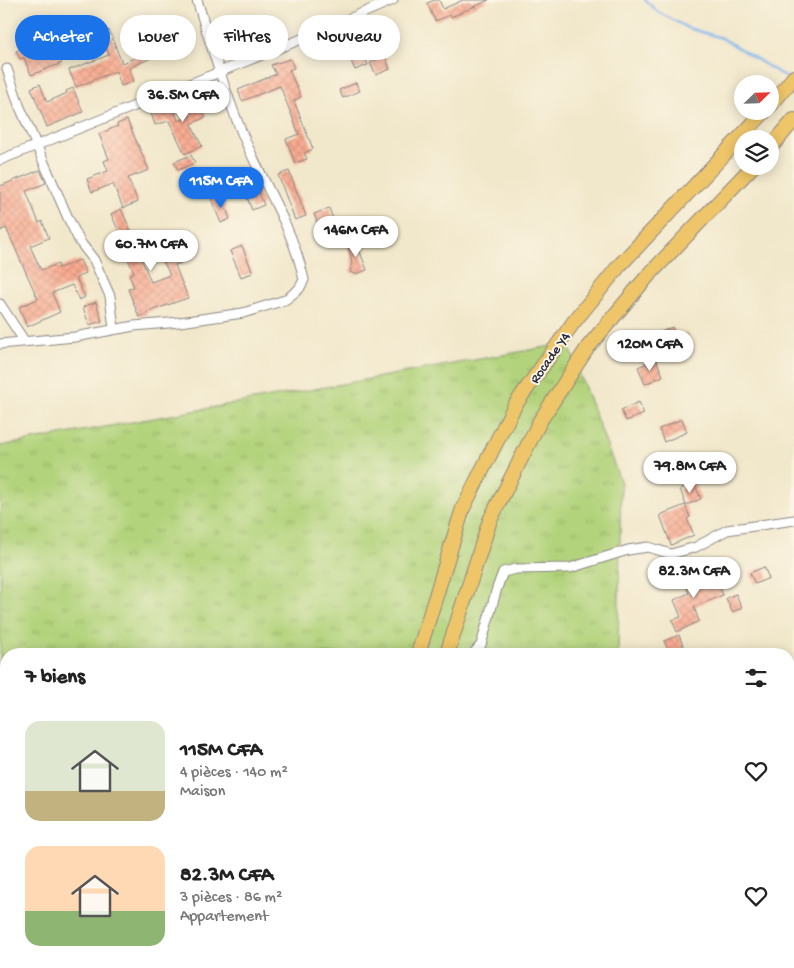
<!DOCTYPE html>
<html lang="fr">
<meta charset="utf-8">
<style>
body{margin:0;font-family:"Gochi Hand",sans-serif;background:#f2f2f2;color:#222;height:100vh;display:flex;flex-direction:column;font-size:19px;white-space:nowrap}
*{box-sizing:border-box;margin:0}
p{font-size:16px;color:#767676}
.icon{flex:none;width:28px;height:28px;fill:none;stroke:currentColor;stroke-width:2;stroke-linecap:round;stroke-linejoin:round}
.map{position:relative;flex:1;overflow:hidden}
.side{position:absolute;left:0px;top:648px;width:795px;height:321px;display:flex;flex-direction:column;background:#fff;border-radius:20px 20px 0 0;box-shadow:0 2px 12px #0003}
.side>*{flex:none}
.banner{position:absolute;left:15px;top:15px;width:500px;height:45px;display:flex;gap:10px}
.needle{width:32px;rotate:67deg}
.buttons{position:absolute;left:734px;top:75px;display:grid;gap:10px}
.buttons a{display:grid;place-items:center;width:45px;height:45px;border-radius:50%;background:#fff;box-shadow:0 2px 12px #0003;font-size:25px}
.price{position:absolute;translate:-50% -42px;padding:0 11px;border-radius:18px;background:#fff;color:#222;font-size:16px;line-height:32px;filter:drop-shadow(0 1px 2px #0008)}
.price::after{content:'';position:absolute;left:50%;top:30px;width:15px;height:11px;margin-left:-8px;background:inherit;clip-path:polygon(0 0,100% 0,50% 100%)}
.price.on{background:#1a73e8;color:#fff}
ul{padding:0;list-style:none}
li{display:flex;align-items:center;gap:15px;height:125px;padding:0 25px}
li span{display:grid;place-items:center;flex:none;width:140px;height:100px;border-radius:15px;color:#555}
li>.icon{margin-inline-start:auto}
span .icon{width:60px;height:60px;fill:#fffc;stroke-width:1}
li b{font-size:21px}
h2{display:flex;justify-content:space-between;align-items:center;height:60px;padding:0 25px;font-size:21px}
.pill{padding:0 18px;border-radius:22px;background:#fff;box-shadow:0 2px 12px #0003;font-size:18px;line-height:45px}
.pill.on{background:#1a73e8;color:#fff}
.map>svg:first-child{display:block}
.grass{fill:url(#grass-tufts);stroke:#6a7a5b}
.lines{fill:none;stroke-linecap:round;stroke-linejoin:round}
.stream{stroke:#7db3ec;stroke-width:2.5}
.building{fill:url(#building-cross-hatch)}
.minor-casing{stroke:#8a8482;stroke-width:11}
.highway-casing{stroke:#8a8482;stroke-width:16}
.minor{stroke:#fff;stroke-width:9}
.highway{stroke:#eec569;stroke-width:14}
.labels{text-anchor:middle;stroke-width:4;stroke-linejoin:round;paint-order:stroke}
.street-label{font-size:14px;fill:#22223b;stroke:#fcf5e5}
</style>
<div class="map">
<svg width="794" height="968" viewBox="0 0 794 968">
<defs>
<pattern id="grass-tufts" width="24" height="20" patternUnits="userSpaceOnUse" patternTransform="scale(1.25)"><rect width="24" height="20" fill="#b2d37b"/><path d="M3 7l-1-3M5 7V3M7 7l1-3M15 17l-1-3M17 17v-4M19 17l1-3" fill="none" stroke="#99b56b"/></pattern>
<pattern id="building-cross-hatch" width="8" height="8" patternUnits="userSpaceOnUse" patternTransform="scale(1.25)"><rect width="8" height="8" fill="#f9ac92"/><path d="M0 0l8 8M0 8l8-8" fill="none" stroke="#d5947f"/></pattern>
</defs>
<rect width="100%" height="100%" fill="#fcf5e5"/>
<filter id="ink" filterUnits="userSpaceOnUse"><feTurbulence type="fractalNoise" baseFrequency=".02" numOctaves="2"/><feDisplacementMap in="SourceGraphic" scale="10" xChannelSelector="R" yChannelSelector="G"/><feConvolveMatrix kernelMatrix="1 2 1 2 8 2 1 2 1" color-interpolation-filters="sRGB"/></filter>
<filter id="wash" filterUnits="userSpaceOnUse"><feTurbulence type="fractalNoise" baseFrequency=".0096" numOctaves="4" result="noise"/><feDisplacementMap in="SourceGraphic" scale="20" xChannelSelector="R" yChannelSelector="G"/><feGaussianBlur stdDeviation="1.12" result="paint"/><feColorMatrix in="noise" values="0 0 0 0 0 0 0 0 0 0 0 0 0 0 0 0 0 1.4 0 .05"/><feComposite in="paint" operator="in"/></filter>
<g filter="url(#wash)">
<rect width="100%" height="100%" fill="#f1e7ca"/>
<path class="grass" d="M568 343 621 483 618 654H6V711L0 704V446Z
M158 963 170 968H39L37 963Z"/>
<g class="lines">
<path class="stream" d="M645 0 658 12 688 28 722 38 787 78"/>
</g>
<g id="blocks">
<path class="building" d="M435 0H439L443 9 463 0H489L451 17 450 15 435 21 427 3Z
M109 30 122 63 137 57 133 48 146 43 153 57 129 68 134 81 121 86 116 71 76 87 69 70 109 55 101 33Z
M178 31 186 49 178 52 170 34Z
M243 34 248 45 224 56 219 44Z
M53 39 62 63 31 75 24 58 20 59 16 51 31 45 32 47Z
M362 51 368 65 355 70 349 56Z
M385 56 390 69 376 75 370 63Z
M290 59 294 68 289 70 301 97 294 101 313 149 304 153 307 159 295 163 286 139 299 134 280 86 242 101 238 90 276 74 271 65Z
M356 83 360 91 343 98 339 90Z
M40 84 47 102 67 93 66 91 73 88 83 112 47 127 31 88Z
M196 95 206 117 191 124 202 146 185 154 169 121 155 125 151 113 173 106 178 121 191 116 184 100Z
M127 120 149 170 128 178 138 202 123 208 113 184 92 192 87 179 108 171 104 161 109 159 99 134 118 126 117 124Z
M191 155 195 163 178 170 174 162Z
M40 170 46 183 26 191 39 223 42 221 49 238 30 246 41 270 58 264 59 268 80 260 86 273 76 278 85 297 79 300 72 285 52 293 60 312 27 327 19 307 38 299 6 228 0 231V186Z
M289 171 306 216 295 220 278 175Z
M256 185 264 205 252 210 244 190Z
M221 195 230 219 221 223 211 199Z
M329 208 338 233 323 238 314 214Z
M121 209 142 255 140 256 151 282 170 275 159 253 161 242 176 236 180 248 177 251 181 263 175 265 188 298 147 312V314L139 317 128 289 134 287 129 275 134 272 118 238 121 236 111 214Z
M355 239 367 270 356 274 350 272 352 265 351 257 347 243Z
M242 246 253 273 241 277 230 251Z
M96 302 102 321 89 325 83 307Z
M672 327 677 337 686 333 692 345 664 357 656 334Z
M656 359 663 376 645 384 638 367Z
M639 402 644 414 626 421 621 410Z
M682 419 687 432 664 442 659 429Z
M694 483 701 499 686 505 680 489Z
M685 505 690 517 687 519 694 535 671 545 660 515Z
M764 567 769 578 755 584 750 573Z
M700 568 709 587 718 583 723 595 694 607 699 621 677 632 672 620 681 617 674 600 689 593 682 576Z
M736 594 742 608 732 612 726 598Z
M679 635 684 648 670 654 664 641Z"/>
</g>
</g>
<g filter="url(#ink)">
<use href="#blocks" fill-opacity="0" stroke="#8a8482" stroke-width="1"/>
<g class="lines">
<g class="minor-casing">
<path id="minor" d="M7 69 19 105 68 218 80 242 94 260 110 296 114 329
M0 160 309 36 393 0
M0 304 25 342
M0 344 75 337 134 326 180 322 243 313 285 300 299 289 304 280C293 227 262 182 242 133 224 90 211 45 197 0
M473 654 481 645 497 588 503 572 516 569 570 568 628 550 648 547 671 554 696 547 727 530 794 520
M0 896 6 897
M0 935 6 948
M13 962 16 968
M236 962 247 968
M597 962 599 968
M729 962 731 968
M778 968 794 962"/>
</g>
<g class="highway-casing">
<path id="highway" d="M770 106 794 77
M770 148 794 120
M418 654 463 508 515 405 573 323 619 266 765 111
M447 654 490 520 540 421 588 347 647 277 753 166
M400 962 401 968
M428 962 429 968"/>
</g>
<use href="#minor" class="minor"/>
<use href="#highway" class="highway"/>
</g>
</g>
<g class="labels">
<g class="street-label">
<text transform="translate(549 357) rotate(-55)" y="5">Rocade Y4</text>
</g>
</g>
</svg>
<div class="buttons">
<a><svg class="needle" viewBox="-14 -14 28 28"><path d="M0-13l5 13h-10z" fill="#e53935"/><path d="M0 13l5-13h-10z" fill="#767676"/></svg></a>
<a><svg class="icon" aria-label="layers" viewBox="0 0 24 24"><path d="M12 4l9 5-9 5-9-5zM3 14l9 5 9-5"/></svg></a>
</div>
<b class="price" style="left:183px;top:123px">36.5M CFA</b>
<b class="price on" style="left:221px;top:209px">115M CFA</b>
<b class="price" style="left:356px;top:258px">146M CFA</b>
<b class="price" style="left:151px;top:272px">60.7M CFA</b>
<b class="price" style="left:650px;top:372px">120M CFA</b>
<b class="price" style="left:690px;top:494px">79.8M CFA</b>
<b class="price" style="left:694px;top:599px">82.3M CFA</b>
<div class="banner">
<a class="pill on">Acheter</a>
<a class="pill">Louer</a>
<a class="pill">Filtres</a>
<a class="pill">Nouveau</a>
</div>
<section class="side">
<h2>7 biens<svg class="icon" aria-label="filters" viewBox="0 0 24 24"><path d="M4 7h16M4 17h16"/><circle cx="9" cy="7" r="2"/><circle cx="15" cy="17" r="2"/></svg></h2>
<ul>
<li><span style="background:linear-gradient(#dfe7d0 70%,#c2b280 0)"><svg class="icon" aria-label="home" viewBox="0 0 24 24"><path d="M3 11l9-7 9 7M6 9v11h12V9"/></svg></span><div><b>115M CFA</b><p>4 pièces · 140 m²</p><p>Maison</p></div><svg class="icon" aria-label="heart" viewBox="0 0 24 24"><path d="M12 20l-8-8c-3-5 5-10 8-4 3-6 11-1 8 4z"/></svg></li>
<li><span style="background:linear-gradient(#ffd9b3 65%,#8fb573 0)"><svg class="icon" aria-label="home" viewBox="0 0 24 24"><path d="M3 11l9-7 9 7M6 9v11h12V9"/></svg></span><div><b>82.3M CFA</b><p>3 pièces · 86 m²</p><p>Appartement</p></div><svg class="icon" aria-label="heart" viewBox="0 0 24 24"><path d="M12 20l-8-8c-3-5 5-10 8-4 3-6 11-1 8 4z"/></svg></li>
</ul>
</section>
</div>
